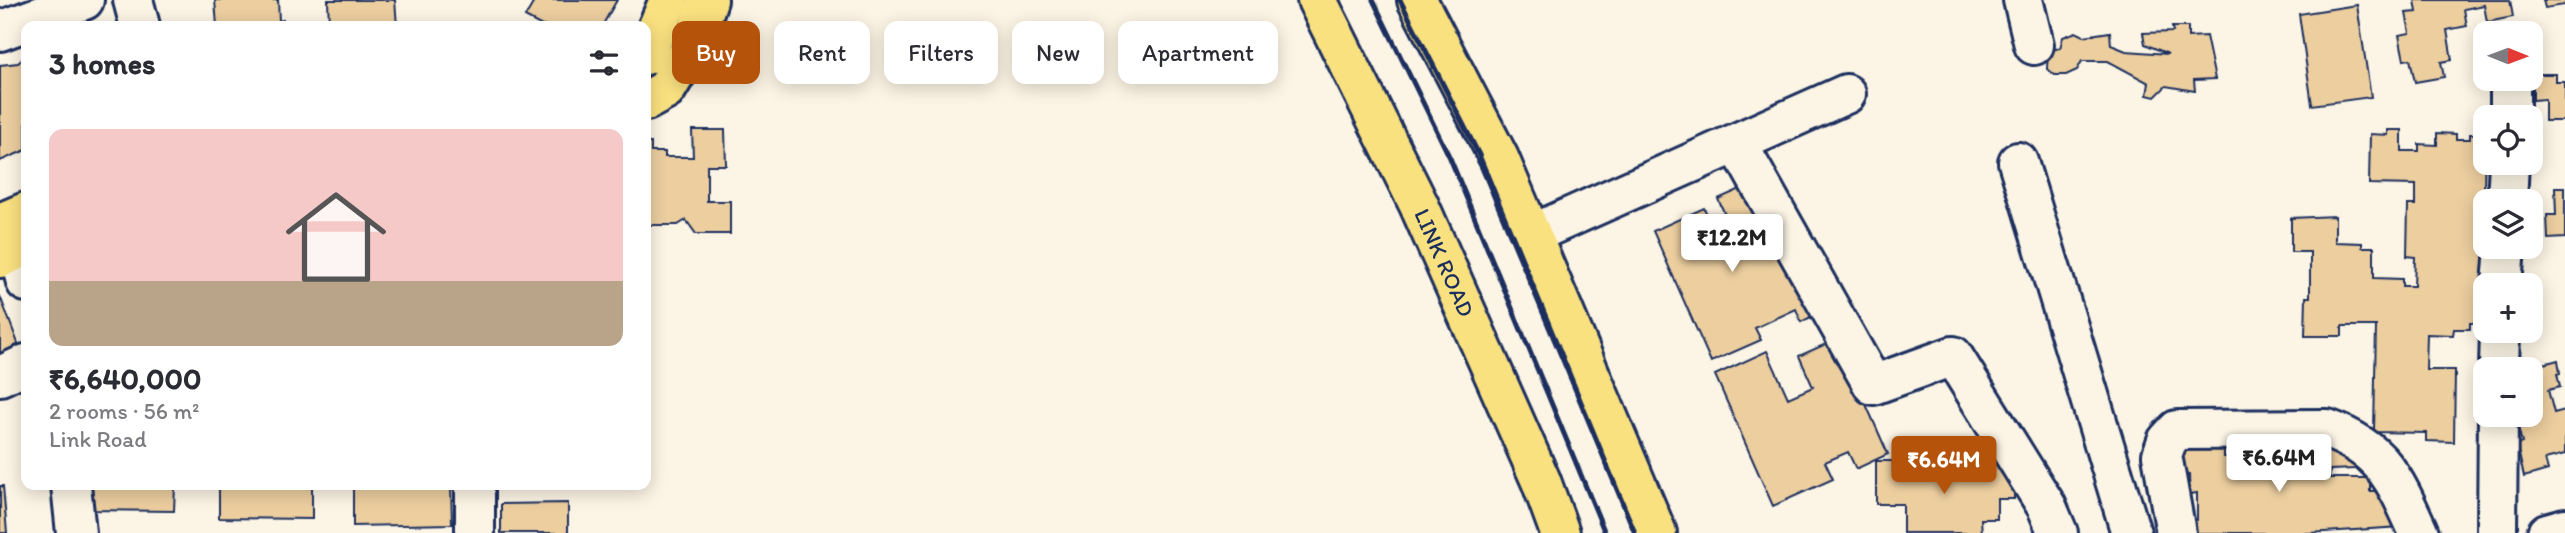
<!DOCTYPE html>
<meta charset="utf-8">
<style>
body{margin:0;font-family:Itim,sans-serif;background:#f7f7f7;color:#2b2b33;height:100vh;display:flex;flex-direction:column;font-size:26px;white-space:nowrap}
*{box-sizing:border-box;margin:0}
p{font-size:23px;color:#7c7c81}
.icon{flex:none;width:38px;height:38px;fill:none;stroke:currentColor;stroke-width:2;stroke-linecap:round;stroke-linejoin:round}
.map{position:relative;flex:1;overflow:hidden}
.drawer{position:absolute;left:21px;top:21px;width:630px;height:469px;display:flex;flex-direction:column;background:#fff;border-radius:14px;box-shadow:0 4px 18px #0003}
.drawer>*{flex:none}
.banner{position:absolute;left:672px;top:21px;width:665px;height:63px;display:flex;gap:14px}
.needle{width:46px;rotate:91deg}
.buttons{position:absolute;left:2473px;top:21px;display:grid;gap:14px}
.buttons a{display:grid;place-items:center;width:70px;height:70px;border-radius:14px;background:#fff;box-shadow:0 4px 18px #0003;font-size:35px}
.price{position:absolute;translate:-50% -60px;padding:0 16px;border-radius:7px;background:#fff;color:#222;font-size:23px;line-height:46px;filter:drop-shadow(0 2px 4px #0008)}
.price::after{content:'';position:absolute;left:50%;top:42px;width:21px;height:16px;margin-left:-10px;background:inherit;clip-path:polygon(0 0,100% 0,50% 100%)}
.price.on{background:#b45309;color:#fff}
ul{padding:0;list-style:none}
li{display:grid;align-content:center;gap:14px;height:371px;padding:0 28px}
li+li{border-top:2px solid #e1e1e2}
li span{display:grid;place-items:center;height:217px;border-radius:14px;color:#555}
li>.icon{margin-inline-start:auto}
span .icon{width:126px;height:126px;fill:#fffc;stroke-width:1}
li b{font-size:30px}
h2{display:flex;justify-content:space-between;align-items:center;height:84px;padding:0 28px;font-size:30px}
.chip{padding:0 24px;border-radius:14px;background:#fff;box-shadow:0 4px 18px #0003;font-size:24px;line-height:63px}
.chip.on{background:#b45309;color:#fff}
.map>svg:first-child{display:block}
.building{fill:#ecce9f;stroke:#1b2f5e;stroke-width:2}
.lines{fill:none;stroke-linecap:round;stroke-linejoin:round}
.minor-casing{stroke:#1b2f5e;stroke-width:44}
.major-casing{stroke:#1b2f5e;stroke-width:44}
.minor{stroke:#fcf5e5;stroke-width:38}
.major{stroke:#fae180;stroke-width:38}
.rail{stroke:#1b2f5e;stroke-width:5}
.labels{text-anchor:middle;stroke-width:5;stroke-linejoin:round;paint-order:stroke}
.street-label{font-size:23px;fill:#1b2f5e;stroke:#fcf5e5}
</style>
<div class="map">
<svg width="2565" height="533" viewBox="0 0 2565 533">
<rect width="100%" height="100%" fill="#fcf5e5"/>
<filter id="ink" filterUnits="userSpaceOnUse"><feTurbulence type="fractalNoise" baseFrequency=".0143" numOctaves="2"/><feDisplacementMap in="SourceGraphic" scale="14" xChannelSelector="R" yChannelSelector="G"/><feConvolveMatrix kernelMatrix="1 2 1 2 8 2 1 2 1" color-interpolation-filters="sRGB"/></filter>
<g filter="url(#ink)">
<path class="building" d="M215 0H278L279 21 283 20 284 26H217Z
M328 0H395L397 26H329Z
M535 0H617L602 26H542L525 17Z
M2415 0H2510L2513 17 2487 22 2484 5 2464 9 2467 26 2447 30 2452 60 2441 62 2444 77 2415 82 2410 59 2404 60 2399 35 2410 33 2406 13 2417 12Z
M2543 0H2565V5L2545 8Z
M2357 5 2371 97 2312 105 2299 14Z
M2172 27H2188V37L2206 36 2215 79 2194 80 2195 91 2166 86 2155 97 2147 95 2149 83 2108 61H2082L2077 70 2066 75H2055L2047 69 2048 51 2060 48 2063 37 2076 32 2084 36 2110 32 2111 45 2126 51 2168 54 2145 44 2143 33 2173 32Z
M26 56V150L0 161V65L18 63Z
M2533 74H2556V82H2565V125V121H2545V99L2533 100Z
M692 130H725L726 165H707V201H730V234H696L686 220 678 225H646V143H651V152H665V157H693Z
M2388 130H2402V151H2419V144L2437 145V133L2456 134V139H2470V134H2485L2484 193H2490L2489 201H2485V247H2489L2485 311H2482L2481 323H2470V329H2454L2453 335 2427 334 2426 370H2455L2454 442 2426 441V433L2374 432 2376 326H2342V336H2305L2306 297H2310V252H2291V218L2335 216V242L2362 243V247H2374V278L2402 279V286H2414L2415 257 2407 256 2408 205H2416V185L2369 184 2370 134 2388 135Z
M1754 183 1813 316 1801 322 1796 309 1755 328 1761 340 1711 362 1653 231 1704 208 1726 254 1740 248 1718 199Z
M2555 187H2565V238L2548 239 2547 215H2556Z
M0 296 19 346 0 353Z
M1837 339 1888 454 1856 469 1848 452 1825 462 1833 479 1773 506 1715 375 1767 351 1788 398 1813 387 1799 356Z
M2558 360 2560 373 2557 374 2560 387 2548 390 2554 413 2565 410V454L2545 459 2548 470 2524 477 2517 445 2522 443 2515 415H2530V374L2538 372 2536 366Z
M2224 443V457H2255V465L2282 464V453H2303V458L2323 457V449H2355V469L2330 470V478H2370V491H2383L2400 527 2309 533H2187L2186 520H2197V493L2190 494 2189 475 2176 476V444Z
M1876 461H1893V471L1919 472V462H1957V471L1985 472V462H2007V480H2014V499H1997V519H1981L1982 533H1903V504H1876Z
M85 485H175L174 511 85 510Z
M219 485H312V519L219 518Z
M353 485H451L452 524 353 526Z
M0 486H3L7 533H0Z
M568 503V533H501V504Z"/>
<g class="lines">
<g class="minor-casing">
<path id="minor" d="M133 0 140 26
M2023 0 2034 45
M0 31 84 0
M2510 117V83
M1737 143 1873 385 1953 356 2047 507 2058 533
M2018 162 2131 533
M2507 201 2509 163
M10 220 26 282
M1532 234 1846 94
M2502 285 2505 247
M2499 369 2500 331
M0 376 26 364
M71 485 76 533
M475 485V533
M2176 533 2162 455 2167 441 2177 430 2327 429C2384 449 2396 482 2419 533
M2497 533 2498 415
M2547 533 2565 528"/>
</g>
<g class="major-casing">
<g id="major">
<path id="s1" d="M1317 0 1419 205 1541 481 1560 533"/>
<path d="M1417 0 1499 158 1657 533"/>
<path d="M646 55 669 0"/>
<path d="M646 101 666 90 692 47 708 0"/>
<path d="M0 223 26 212"/>
<path d="M0 258 26 246"/>
</g>
</g>
<use href="#minor" class="minor"/>
<use href="#major" class="major"/>
<path class="rail" d="M1373 0 1450 158 1605 533
M1400 0 1479 155 1635 533"/>
</g>
</g>
<g class="labels">
<g class="street-label">
<text dy="8" stroke="none"><textPath href="#s1" startOffset="292">LINK ROAD</textPath></text>
</g>
</g>
</svg>
<div class="buttons">
<a><svg class="needle" viewBox="-14 -14 28 28"><path d="M0-13l5 13h-10z" fill="#e53935"/><path d="M0 13l5-13h-10z" fill="#7c7c81"/></svg></a>
<a><svg class="icon" aria-label="locate" viewBox="0 0 24 24"><circle cx="12" cy="12" r="6"/><path d="M12 2v4M12 18v4M2 12h4M18 12h4"/></svg></a>
<a><svg class="icon" aria-label="layers" viewBox="0 0 24 24"><path d="M12 4l9 5-9 5-9-5zM3 14l9 5 9-5"/></svg></a>
<a>+</a>
<a>−</a>
</div>
<b class="price" style="left:1732px;top:274px">₹12.2M</b>
<b class="price" style="left:2279px;top:494px">₹6.64M</b>
<b class="price on" style="left:1944px;top:496px">₹6.64M</b>
<div class="banner">
<a class="chip on">Buy</a>
<a class="chip">Rent</a>
<a class="chip">Filters</a>
<a class="chip">New</a>
<a class="chip">Apartment</a>
</div>
<section class="drawer">
<h2>3 homes<svg class="icon" aria-label="filters" viewBox="0 0 24 24"><path d="M4 7h16M4 17h16"/><circle cx="9" cy="7" r="2"/><circle cx="15" cy="17" r="2"/></svg></h2>
<ul>
<li><span style="background:linear-gradient(#f6c9c9 70%,#b9a48a 0)"><svg class="icon" aria-label="home" viewBox="0 0 24 24"><path d="M3 11l9-7 9 7M6 9v11h12V9"/></svg></span><div><b>₹6,640,000</b><p>2 rooms · 56 m²</p><p>Link Road</p></div></li>
</ul>
</section>
</div>
